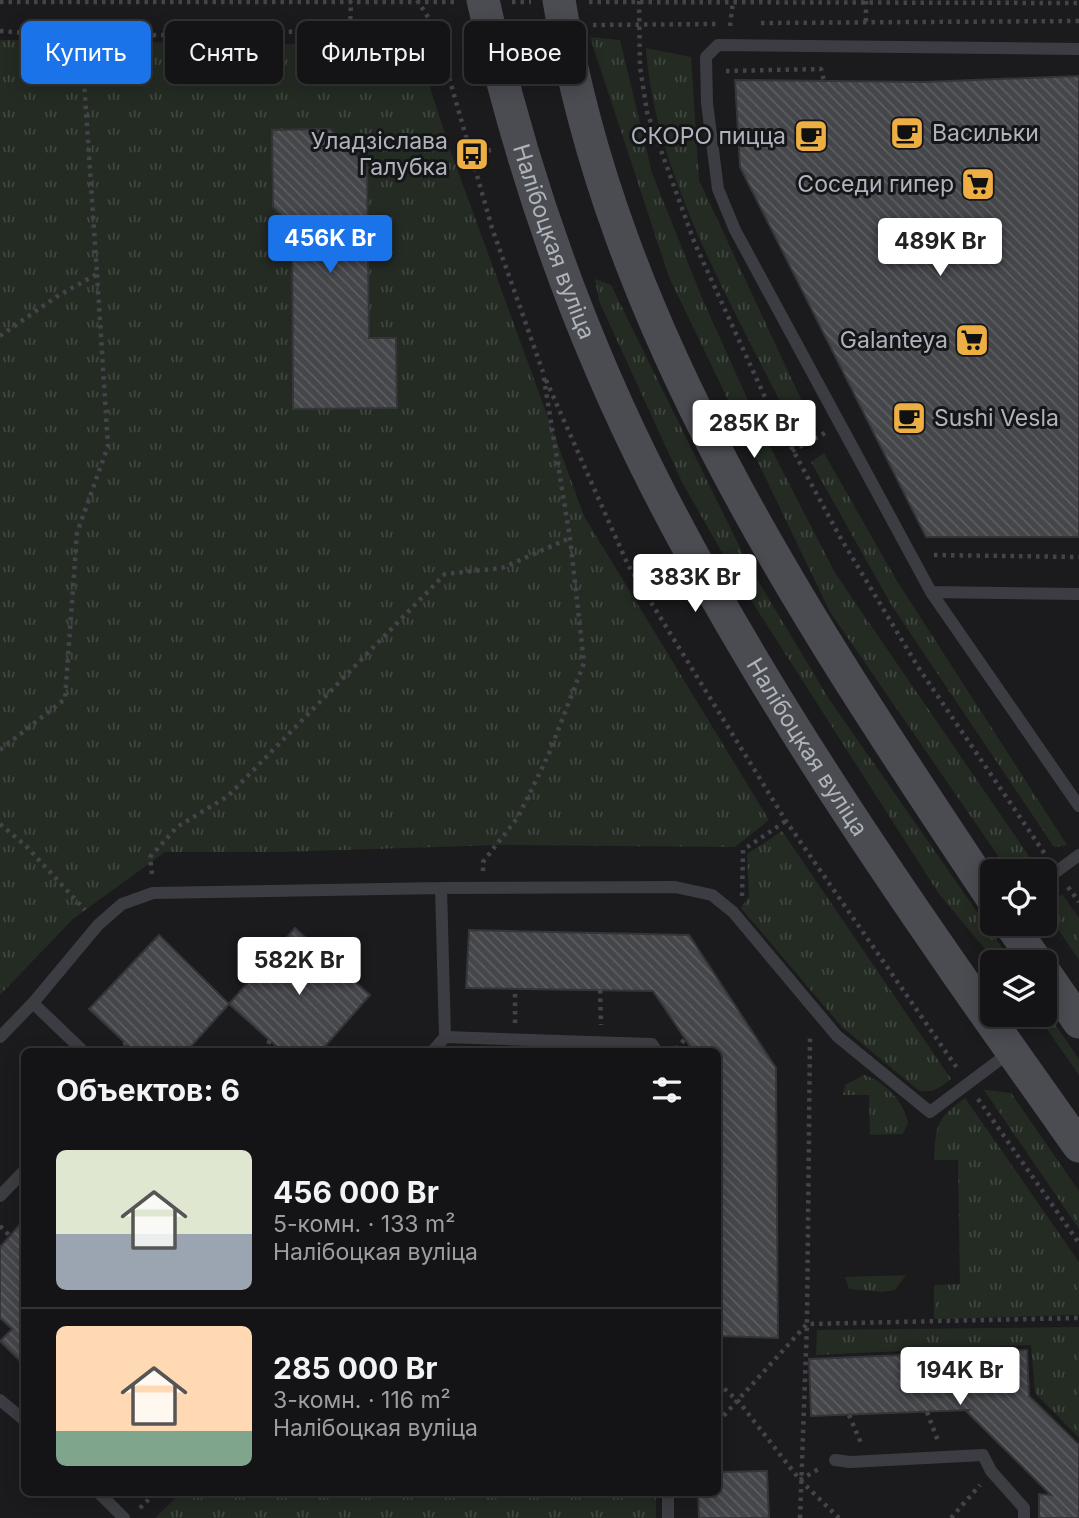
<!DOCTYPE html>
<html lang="ru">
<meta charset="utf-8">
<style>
body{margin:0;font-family:Inter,sans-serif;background:#1d1d1f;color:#f1f3f6;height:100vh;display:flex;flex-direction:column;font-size:26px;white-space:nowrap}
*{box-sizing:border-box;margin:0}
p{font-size:23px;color:#9d9ea1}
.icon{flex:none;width:38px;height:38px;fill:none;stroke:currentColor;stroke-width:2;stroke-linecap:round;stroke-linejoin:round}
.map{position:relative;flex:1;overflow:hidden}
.details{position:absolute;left:21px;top:1048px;width:700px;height:448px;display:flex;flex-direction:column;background:#141416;border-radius:10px;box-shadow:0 4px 18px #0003,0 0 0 2px #333335}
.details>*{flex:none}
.hud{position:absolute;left:21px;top:21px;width:700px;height:63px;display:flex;gap:14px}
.fabs{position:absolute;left:980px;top:859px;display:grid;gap:14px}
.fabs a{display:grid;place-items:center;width:77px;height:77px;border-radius:10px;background:#141416;box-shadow:0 4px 18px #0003,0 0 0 2px #333335;font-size:35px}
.price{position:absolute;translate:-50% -60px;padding:0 16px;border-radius:7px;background:#fff;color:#222;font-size:23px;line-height:46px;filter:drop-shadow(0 2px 4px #0008)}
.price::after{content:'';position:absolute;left:50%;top:42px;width:21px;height:16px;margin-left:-10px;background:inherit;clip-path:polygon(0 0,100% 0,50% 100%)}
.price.active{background:#1a73e8;color:#fff}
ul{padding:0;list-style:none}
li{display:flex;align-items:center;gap:21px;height:175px;padding:0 35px}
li+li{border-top:2px solid #333335}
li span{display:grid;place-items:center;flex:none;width:196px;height:140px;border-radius:10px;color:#555}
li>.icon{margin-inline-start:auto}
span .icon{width:84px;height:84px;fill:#fffc;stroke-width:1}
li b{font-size:30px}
h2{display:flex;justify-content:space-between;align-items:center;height:84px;padding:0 35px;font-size:30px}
.pill{padding:0 24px;border-radius:10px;background:#141416;box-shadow:0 4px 18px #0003,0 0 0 2px #333335;font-size:24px;line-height:63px}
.pill.active{background:#1a73e8;color:#fff}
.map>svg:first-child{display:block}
.grass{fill:url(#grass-tufts)}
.building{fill:url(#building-back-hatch);stroke:#353539;stroke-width:2}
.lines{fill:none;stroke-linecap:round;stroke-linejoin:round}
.path{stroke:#424449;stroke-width:4.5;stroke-dasharray:3.5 5;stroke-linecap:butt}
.service{stroke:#3c3d42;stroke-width:12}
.secondary{stroke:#4a4c52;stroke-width:33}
.labels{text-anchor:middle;stroke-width:6;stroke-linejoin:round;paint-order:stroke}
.poi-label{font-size:23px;fill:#aeb3bc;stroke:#161618;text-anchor:end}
.street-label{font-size:23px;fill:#aeb3bc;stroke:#161618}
</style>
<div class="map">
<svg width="1079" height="1518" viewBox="0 0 1079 1518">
<defs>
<pattern id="grass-tufts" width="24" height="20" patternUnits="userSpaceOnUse" patternTransform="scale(1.75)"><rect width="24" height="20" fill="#232b23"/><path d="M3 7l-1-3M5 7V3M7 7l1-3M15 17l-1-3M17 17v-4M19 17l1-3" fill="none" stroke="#404741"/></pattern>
<pattern id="building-back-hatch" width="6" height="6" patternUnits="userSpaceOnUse" patternTransform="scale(1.75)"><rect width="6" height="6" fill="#45464a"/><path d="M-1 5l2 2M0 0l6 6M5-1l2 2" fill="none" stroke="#5d5e62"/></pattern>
</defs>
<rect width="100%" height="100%" fill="#1b1b1d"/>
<path class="grass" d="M590 37 620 40 652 173 702 298 760 427 835 573 1033 862 1019 866 1003 863 830 612 669 277Z
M0 40 417 46 448 144 584 516 769 820 735 847 500 845 279 852H165L73 919 0 995Z
M646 48 691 57 699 180 813 425 797 435C740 319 654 177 646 48Z
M595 279 611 285 749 566 829 699 1012 962H996L939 894 733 572 682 482 599 301Z
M824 453 897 581 1067 845 1054 847 892 606 811 462Z
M782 831 951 1079C939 1088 933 1094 918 1090L842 1027 741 908 749 896 747 854Z
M1062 894 1079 918V960L1045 910Z
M1045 1010 1079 1059V1075L1037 1015H1045Z
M864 1075C884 1081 905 1103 908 1123L903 1134 870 1135 869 1095H843L845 1085Z
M984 1090 1011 1093 1079 1191V1229Z
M965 1098 1079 1262V1315L934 1319V1285L960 1284 958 1160H934C936 1125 936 1119 965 1098Z
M906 1275 895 1290 882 1292 849 1289 845 1277Z
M1079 1327V1438L1035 1393 1031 1345 816 1355 817 1330Z
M181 1493H656V1518H155Z"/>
<path class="building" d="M1079 76V537H926L740 167 735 80 924 82Z
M330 129 367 167 369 338H396L397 408 293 409 292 226 273 207 272 130Z
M295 928 370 995 320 1052H283L229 1004Z
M469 930 689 935 776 1068 778 1338 718 1336V1052H694L653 991 466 988Z
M159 935 229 1004 186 1052H135L89 1009Z
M24 1220V1365L0 1341 12 1329 0 1318V1247Z
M1027 1350 1029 1396 1079 1445V1518H1039V1494L1051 1495 967 1412 969 1410 811 1416 809 1359Z
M767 1471 769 1518H699L698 1493H718V1472Z"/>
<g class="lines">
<path class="path" d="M417 0 435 28 492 228 543 372
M639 1 640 67 647 112 695 244 769 406 840 537 918 667 1047 857
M866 1V22
M0 2H454
M512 2H531
M589 2 1079 3
M761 23 1079 21
M593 25 717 24
M730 26 733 1
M350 28 351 1
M0 31 81 37 435 28
M726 71 821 69 824 81
M472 154 491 150
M0 336 56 297 97 274 81 37
M546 380 628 565 786 821 957 1068
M792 451 825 433
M934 555 1079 557
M0 750 65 699 77 533 108 446 97 274
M0 824 26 846 85 910
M483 871V862L518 817 548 756 584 663 570 538 543 373
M152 874 150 857 177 827 228 796 445 574 502 568 570 538
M1068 887 1079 902
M742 896 743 850 786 821
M600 990 601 1025
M515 1023V989
M125 1042 126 1052
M676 1049 685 1039
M266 1052 270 1039
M978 1099 1079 1243
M0 1226 10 1236
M718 1383 739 1402 800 1480 839 1518
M927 1412 938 1441
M849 1415 861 1443
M718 1422 807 1324 1079 1318
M800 1480 820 1468
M140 1508 155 1493
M800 1518 807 1324 810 1036
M951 1518 980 1485"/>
<path class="service" d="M1079 49 718 45 706 57 707 103 718 189 735 230 931 592 1079 806
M931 592 1079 594
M1045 880 1079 855
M33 1003 84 1052
M0 1037 33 1003 98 925 122 904 153 893 441 888
M445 1037 652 1044 657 1052
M432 1052 445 1037 441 888 675 887 712 895 733 912 837 1036 930 1112 1010 1052
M0 1196 24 1171
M0 1400 24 1420
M835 1460 850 1462 983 1455 991 1471 1024 1508V1518
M99 1493 124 1518
M668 1493V1518"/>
<g class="secondary">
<path id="s1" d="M483 0C520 167 578 333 656 486 775 719 928 933 1079 1146"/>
<path d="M559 0C612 332 809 623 992 898"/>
<path d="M1010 924 1037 962"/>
<path d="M1045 973 1079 1022"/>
</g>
</g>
<defs>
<g id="cafe-square" transform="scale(1.75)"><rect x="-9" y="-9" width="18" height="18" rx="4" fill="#edae43" stroke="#161618"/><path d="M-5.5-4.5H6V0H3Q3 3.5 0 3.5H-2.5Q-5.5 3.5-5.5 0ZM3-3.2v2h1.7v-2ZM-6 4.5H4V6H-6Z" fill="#111"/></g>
<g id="bus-square" transform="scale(1.75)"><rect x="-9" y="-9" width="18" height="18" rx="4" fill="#edae43" stroke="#161618"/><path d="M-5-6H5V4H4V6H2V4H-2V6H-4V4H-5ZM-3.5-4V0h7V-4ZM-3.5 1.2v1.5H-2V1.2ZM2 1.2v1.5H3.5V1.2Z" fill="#111"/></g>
<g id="supermarket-square" transform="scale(1.75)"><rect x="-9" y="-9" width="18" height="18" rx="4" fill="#edae43" stroke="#161618"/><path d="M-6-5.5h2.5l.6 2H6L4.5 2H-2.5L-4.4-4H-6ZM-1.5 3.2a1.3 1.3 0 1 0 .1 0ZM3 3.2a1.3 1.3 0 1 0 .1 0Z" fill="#111"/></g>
</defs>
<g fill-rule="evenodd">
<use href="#cafe-square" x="907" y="133"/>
<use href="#cafe-square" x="811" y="136"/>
<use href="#bus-square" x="472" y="154"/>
<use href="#supermarket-square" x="978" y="184"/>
<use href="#supermarket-square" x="972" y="340"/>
<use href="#cafe-square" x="909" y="418"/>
</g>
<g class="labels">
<g class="poi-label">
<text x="932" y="141" text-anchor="start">Васильки</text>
<text x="786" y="144">СКОРО пицца</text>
<text x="448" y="149">Уладзіслава<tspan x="448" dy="26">Галубка</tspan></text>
<text x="954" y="192">Соседи гипер</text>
<text x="948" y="348">Galanteya</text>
<text x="934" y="426" text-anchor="start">Sushi Vesla</text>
</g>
<g class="street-label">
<text dy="8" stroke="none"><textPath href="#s1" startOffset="252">Налібоцкая вуліца</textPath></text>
<text dy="8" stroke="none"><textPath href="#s1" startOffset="819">Налібоцкая вуліца</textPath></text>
</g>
</g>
</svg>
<div class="fabs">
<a><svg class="icon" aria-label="locate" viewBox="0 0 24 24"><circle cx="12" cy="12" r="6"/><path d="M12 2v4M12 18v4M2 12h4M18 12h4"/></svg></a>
<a><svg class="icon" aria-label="layers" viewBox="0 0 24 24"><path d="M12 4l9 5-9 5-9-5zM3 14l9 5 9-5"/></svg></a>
</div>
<b class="price active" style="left:330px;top:275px">456K Br</b>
<b class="price" style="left:940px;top:278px">489K Br</b>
<b class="price" style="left:754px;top:460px">285K Br</b>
<b class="price" style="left:695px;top:614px">383K Br</b>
<b class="price" style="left:299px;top:997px">582K Br</b>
<b class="price" style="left:960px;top:1407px">194K Br</b>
<div class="hud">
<a class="pill active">Купить</a>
<a class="pill">Снять</a>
<a class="pill">Фильтры</a>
<a class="pill">Новое</a>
</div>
<section class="details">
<h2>Объектов: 6<svg class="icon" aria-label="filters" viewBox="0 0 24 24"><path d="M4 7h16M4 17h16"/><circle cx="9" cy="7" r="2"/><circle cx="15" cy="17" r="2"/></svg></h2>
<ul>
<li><span style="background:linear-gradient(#dfe7d0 60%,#9aa5b1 0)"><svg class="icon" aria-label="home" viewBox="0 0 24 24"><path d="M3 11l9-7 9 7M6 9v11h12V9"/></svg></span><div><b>456 000 Br</b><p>5-комн. · 133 m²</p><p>Налібоцкая вуліца</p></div></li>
<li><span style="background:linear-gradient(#ffd9b3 75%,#7fa58c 0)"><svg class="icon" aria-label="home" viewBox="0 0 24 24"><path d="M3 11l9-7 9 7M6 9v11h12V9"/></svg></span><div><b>285 000 Br</b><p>3-комн. · 116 m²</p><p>Налібоцкая вуліца</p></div></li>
</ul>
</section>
</div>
